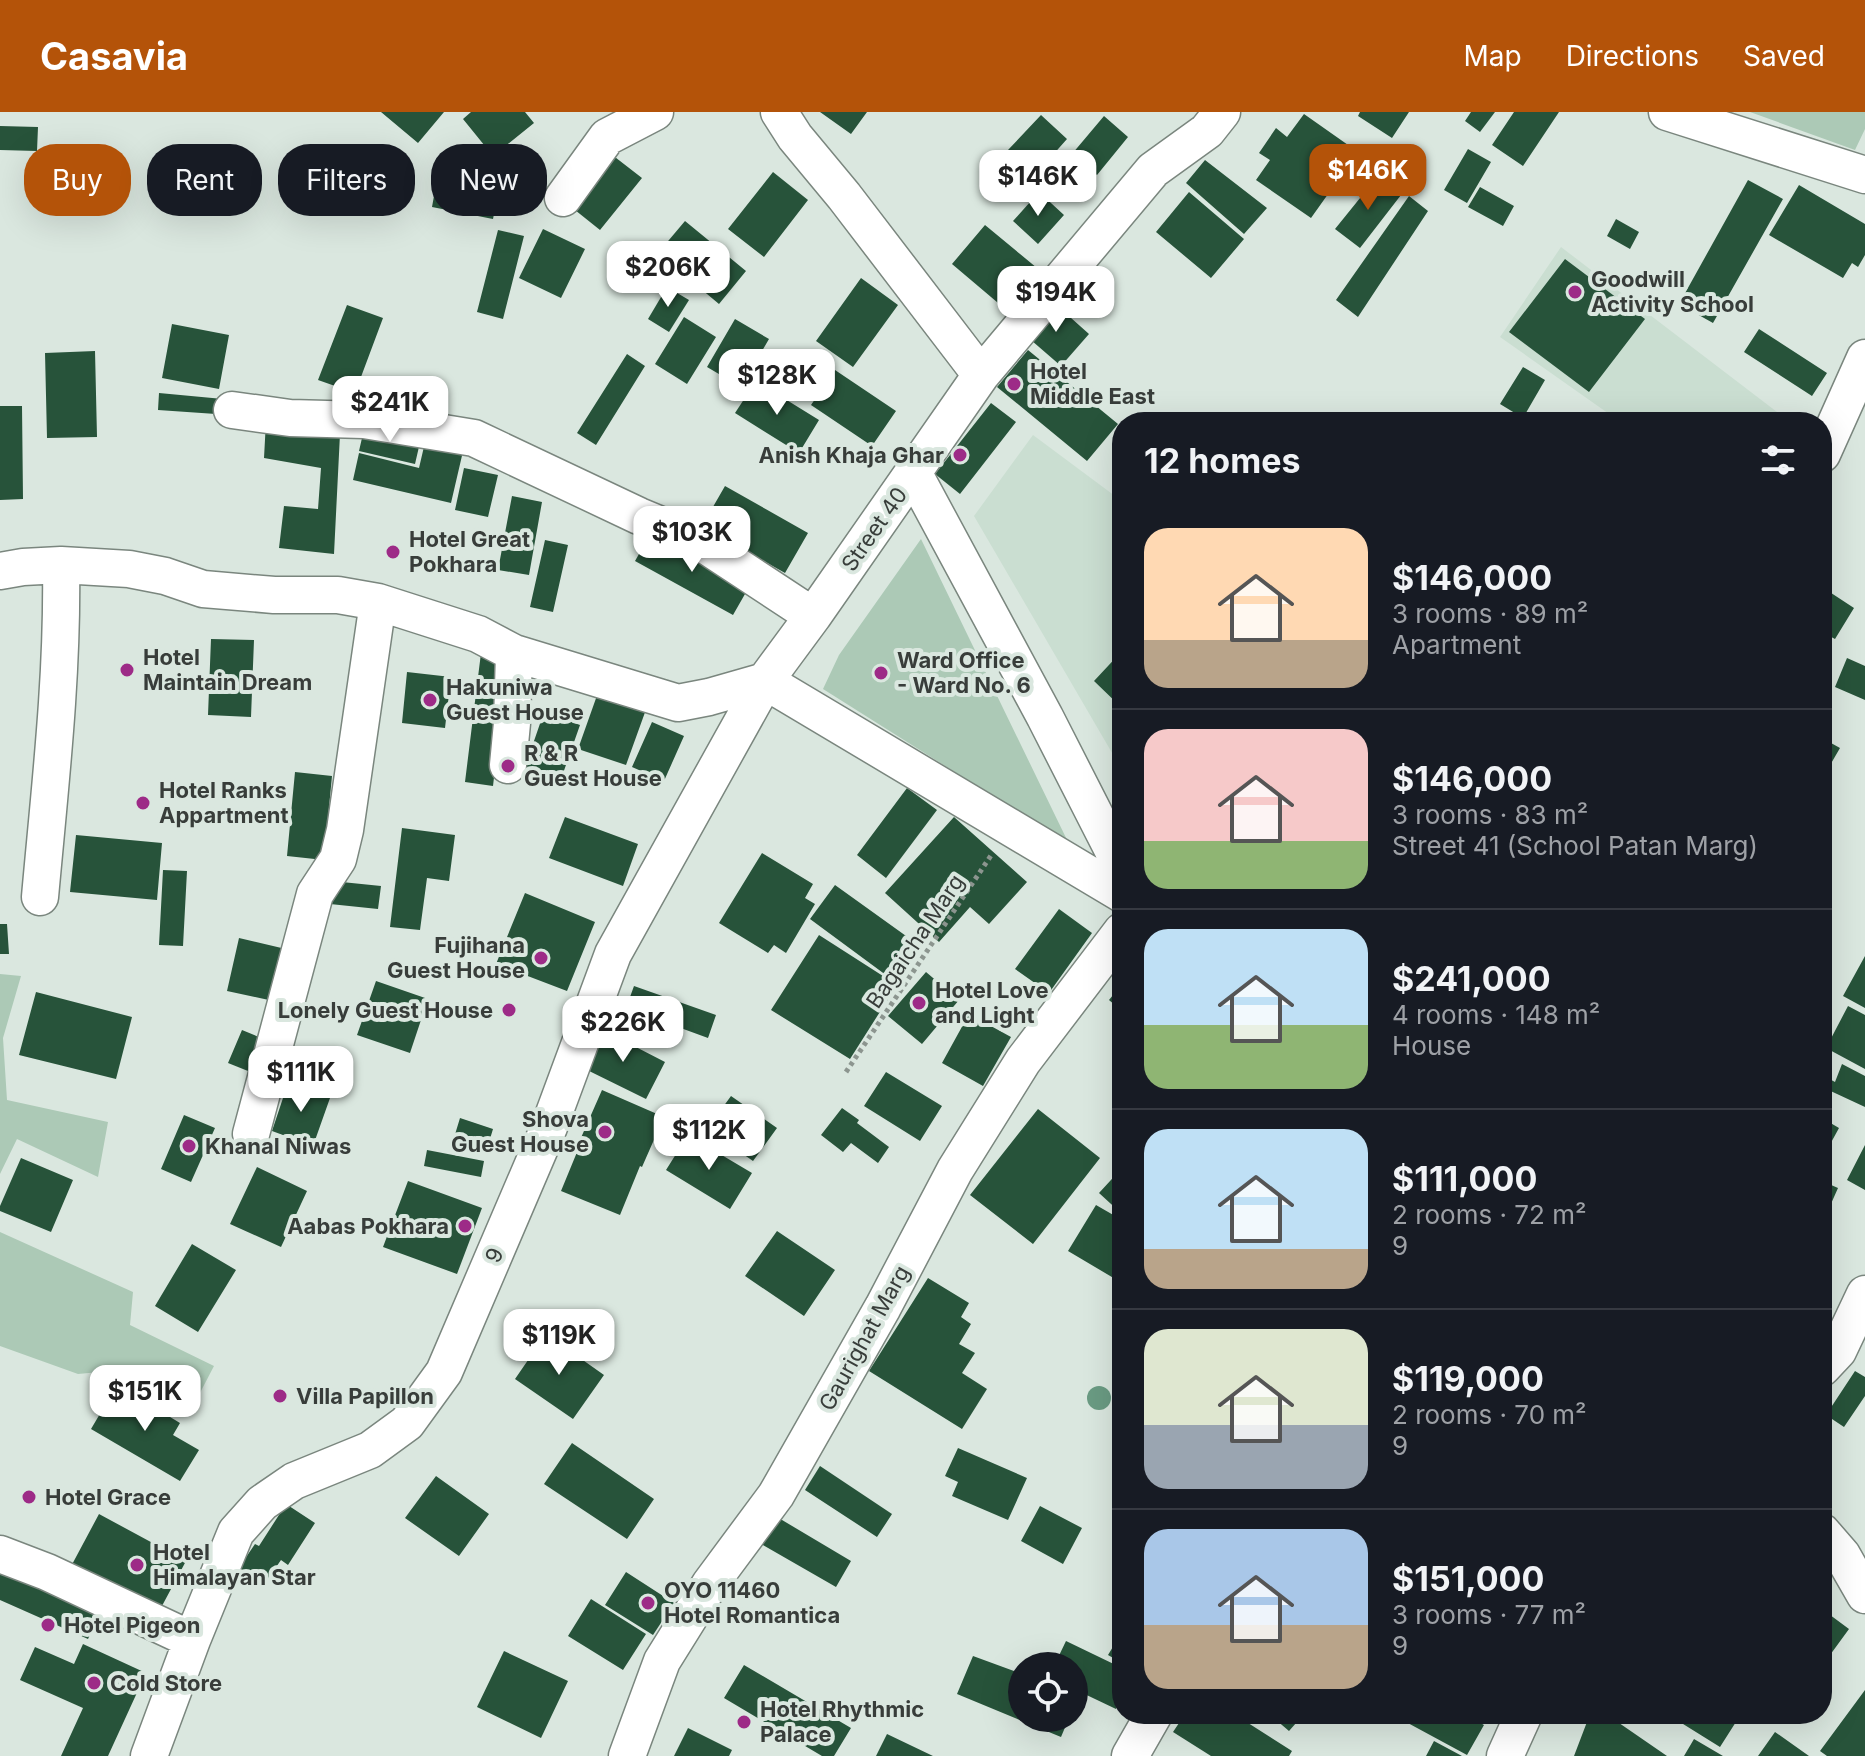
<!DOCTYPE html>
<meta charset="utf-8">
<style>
body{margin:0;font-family:Inter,sans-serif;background:#242831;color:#f1f3f6;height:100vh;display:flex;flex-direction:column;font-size:30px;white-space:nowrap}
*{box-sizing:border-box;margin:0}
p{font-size:26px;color:#9ea1a6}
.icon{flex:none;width:44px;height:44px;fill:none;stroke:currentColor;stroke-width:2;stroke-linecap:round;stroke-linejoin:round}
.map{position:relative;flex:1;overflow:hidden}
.details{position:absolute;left:1112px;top:300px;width:720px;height:1312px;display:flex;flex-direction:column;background:#171b24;border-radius:32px;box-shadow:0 8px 32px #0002}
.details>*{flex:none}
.guide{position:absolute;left:24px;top:32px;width:760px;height:72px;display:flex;gap:16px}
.controls{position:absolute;left:1008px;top:1540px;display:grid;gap:16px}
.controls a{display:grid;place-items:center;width:80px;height:80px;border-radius:50%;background:#171b24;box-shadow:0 8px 32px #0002;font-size:40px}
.price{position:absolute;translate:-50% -68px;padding:0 18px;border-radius:16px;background:#fff;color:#222;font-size:26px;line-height:52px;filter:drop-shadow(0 2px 4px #0008)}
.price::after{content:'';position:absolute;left:50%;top:48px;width:24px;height:18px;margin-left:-12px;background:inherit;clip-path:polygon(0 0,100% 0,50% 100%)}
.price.on{background:#b45309;color:#fff}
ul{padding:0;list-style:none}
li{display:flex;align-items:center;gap:24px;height:200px;padding:0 32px}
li+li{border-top:2px solid #363941}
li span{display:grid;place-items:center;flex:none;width:224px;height:160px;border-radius:24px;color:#555}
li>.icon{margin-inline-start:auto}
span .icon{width:96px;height:96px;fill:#fffc;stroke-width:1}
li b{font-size:34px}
h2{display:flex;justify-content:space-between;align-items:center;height:96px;padding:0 32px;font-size:34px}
.chip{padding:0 28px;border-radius:32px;background:#171b24;box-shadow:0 8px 32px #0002;font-size:28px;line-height:72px}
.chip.on{background:#b45309;color:#fff}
header{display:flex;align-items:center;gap:48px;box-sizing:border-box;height:112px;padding:0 40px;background:#b45309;color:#fff}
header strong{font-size:38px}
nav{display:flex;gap:44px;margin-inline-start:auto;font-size:28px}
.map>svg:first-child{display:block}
.built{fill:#caded1}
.green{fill:#acc9b6}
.building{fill:#27533a}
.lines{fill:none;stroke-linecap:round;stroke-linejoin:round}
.minor-casing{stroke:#7a867e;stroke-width:39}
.path{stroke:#8c958f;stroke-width:5;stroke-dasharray:4 4;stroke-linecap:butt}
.minor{stroke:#fff;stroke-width:36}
.tree{fill:#6a9b83}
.poi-dot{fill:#9d2b87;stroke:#dae7df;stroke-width:3}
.labels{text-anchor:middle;stroke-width:8;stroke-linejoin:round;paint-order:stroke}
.poi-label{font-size:22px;font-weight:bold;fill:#383d3a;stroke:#dae7df;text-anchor:start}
.street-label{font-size:22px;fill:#383d3a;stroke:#dae7df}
</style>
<header>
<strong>Casavia</strong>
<nav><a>Map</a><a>Directions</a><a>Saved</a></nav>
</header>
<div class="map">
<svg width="1865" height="1644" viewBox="0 0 1865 1644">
<rect width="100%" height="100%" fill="#dae7df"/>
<path class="built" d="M1561 135 1790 310H1624L1612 304 1500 225Z
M1033 323 1119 387 1122 385V658L974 404Z"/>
<path class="green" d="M1750 0H1865V17L1855 38Z
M921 427 1069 732 823 577 839 543Z
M0 862 21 864 3 926 7 988 108 1010 98 1065 17 1027 0 1062Z
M0 1120 133 1180 130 1213 214 1254 190 1300 120 1258 78 1262 0 1234Z"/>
<path class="building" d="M381 0H444L418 31Z
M471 0H525L534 11 493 44 463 7Z
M820 0H867L851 22Z
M1360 0H1409L1392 26 1358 4Z
M1471 0H1495L1480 20 1465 9Z
M1514 0H1559L1523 54 1492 33Z
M1304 2 1358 40 1311 106 1256 68 1270 48 1259 41 1276 16 1287 25Z
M1041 3 1067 27 1035 63 1008 38Z
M1104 4 1128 25 1097 63 1072 42Z
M0 14 38 15 37 39 0 38Z
M1468 37 1491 50 1467 91 1444 78Z
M442 40 504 52 493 107 432 95Z
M611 42 642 66 600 118 570 94Z
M1205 48 1267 96 1244 122 1186 71Z
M773 60 808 88 764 145 728 117Z
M1377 65 1401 83 1360 136 1335 117Z
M1748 68 1783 87 1713 211 1679 192Z
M1799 73 1865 112V143L1858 155 1852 151 1843 166 1769 123Z
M1480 75 1514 94 1503 114 1468 95Z
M1039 80 1064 103 1038 132 1013 109Z
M1189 80 1244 127 1211 166 1156 120Z
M1409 84 1428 99 1358 205 1336 188Z
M1616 107 1639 120 1630 137 1607 124Z
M685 109 746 159 719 192 658 141Z
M985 113 1037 156 1004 196 952 152Z
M543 117 585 137 561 186 519 166Z
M498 118 524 124 503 207 477 200Z
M1565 147 1645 207 1589 280 1509 220Z
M861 166 898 193 853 255 816 229Z
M667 175 689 188 669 220 648 207Z
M1052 189 1089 222 1061 254 1024 222Z
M347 193 383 206 355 281 318 268Z
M684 205 716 225 687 272 655 252Z
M735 207 769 227 741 275 707 255Z
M172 212 229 223 219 277 162 266Z
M1759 217 1827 261 1812 284 1744 240Z
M1028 238 1118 312 1087 349 997 275Z
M95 239 97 325 47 326 45 241Z
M627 242 645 254 596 333 577 321Z
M1523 255 1545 268 1523 306 1500 292Z
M835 258 896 299 872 334 811 293Z
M756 269 819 308 799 341 735 301Z
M159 281 223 287 216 302 158 298Z
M991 291 1016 310 960 382 935 362Z
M0 294H22L23 387 0 388Z
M266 309 340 322 334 442 279 436 284 394 318 397 321 356 264 346Z
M365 313 421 326 415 352 359 339Z
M426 326 464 335 451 391 353 368 359 341 419 356Z
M464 356 498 363 488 405 455 398Z
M725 374 808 421 785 461 702 414Z
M512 384 542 390 529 463 498 458Z
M651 421 749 475 733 503 635 449Z
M545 428 568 433 553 500 530 495Z
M1822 475 1854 496 1835 527 1822 520Z
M211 527 254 528 251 605 208 603Z
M1122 539V596L1094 569Z
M481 541 508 544 493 674 465 670Z
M1847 546 1865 554V588L1835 575Z
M407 560 451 565 445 616 402 611Z
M600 575 648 592 626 653 578 637Z
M544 600 580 613 560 670 524 658Z
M652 610 684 624 664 669 632 655Z
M1822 626 1840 636 1822 667Z
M295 660 332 664 324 748 287 744Z
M907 676 937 698 886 766 857 743Z
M565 705 638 732 623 774 549 746Z
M954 705 1027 770 989 812 970 795 939 830 885 781Z
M402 716 455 723 449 769 427 766 420 818 390 815Z
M76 723 162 731 157 788 70 780Z
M762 741 813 772 805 786 815 792 786 841 774 833 768 841 719 811Z
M163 758 187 759 183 834 159 833Z
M332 769 381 774 378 797 330 792Z
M835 773 920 834 894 869 810 807Z
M525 781 595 810 567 879 496 852Z
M1059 797 1092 821 1049 881 1015 857Z
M0 812H7L9 842H0Z
M819 823 897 873 850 947 771 898Z
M239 826 290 838 278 890 227 879Z
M1865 844V896L1843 884Z
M926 860 959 888 922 932 888 904Z
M376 869 428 887 410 941 357 923Z
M1122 872V899L1109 888Z
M634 874 716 903 708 926 626 896Z
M36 880 132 905 116 967 19 943Z
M1848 894 1865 903V957L1826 936Z
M969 902 1011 925 983 974 942 951Z
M601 917 665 950 646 987 581 955Z
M242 918 266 928 253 961 228 951Z
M1842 952 1865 964V995L1822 975V963L1835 970Z
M886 960 942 994 920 1029 864 994Z
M288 971 330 986 313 1034 272 1019Z
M602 978 664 1005 642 1055 640 1054 620 1103 561 1079 582 1028H580Z
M731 984 777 1016 753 1049 707 1017Z
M842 996 859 1008 857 1011 889 1035 878 1051 851 1031 843 1040 821 1023Z
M1038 997 1100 1046 1033 1132 970 1083Z
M184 1003 215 1016 191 1070 161 1057Z
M460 1006 493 1017 486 1040 453 1029Z
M1822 1006 1839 1016 1822 1047Z
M688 1023 752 1061 730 1097 666 1058Z
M1865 1033V1078L1847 1068Z
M427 1038 484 1049 481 1065 424 1054Z
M21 1046 73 1068 51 1120 0 1099V1094Z
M257 1055 307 1079 281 1135 230 1112Z
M1122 1056V1102L1099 1081Z
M408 1069 482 1096 457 1162 383 1135Z
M1822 1069 1838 1076 1830 1094 1822 1090Z
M1096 1093 1122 1108V1171L1068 1139Z
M777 1119 835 1158 804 1204 745 1164Z
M192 1132 236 1158 198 1220 155 1194Z
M928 1166 969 1191 961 1205 971 1212 959 1232 975 1241 962 1261 987 1277 962 1317 869 1259Z
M546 1222 604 1263 573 1307 515 1267Z
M1855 1259 1865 1265V1284L1844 1315 1826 1303Z
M117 1273 180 1311 173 1323 199 1338 180 1369 91 1317Z
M572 1331 654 1387 627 1427 544 1372Z
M958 1336 1027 1366 1008 1408 952 1384 958 1370 945 1364Z
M820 1354 892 1402 877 1425 805 1378Z
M436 1364 489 1402 459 1444 405 1406Z
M286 1392 315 1411 288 1453 281 1448 263 1474 238 1457 255 1432 259 1434Z
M1040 1394 1082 1416 1063 1452 1021 1429Z
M99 1402 186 1449 155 1507 68 1460Z
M777 1405 851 1449 836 1475 761 1432Z
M0 1453 105 1490 88 1527 0 1488Z
M626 1460 674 1491 653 1523 605 1493Z
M591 1487 646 1522 623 1558 568 1524Z
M1822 1497 1849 1517 1822 1554Z
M1122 1520V1551L1108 1543Z
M1066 1529 1122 1556V1585L1116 1597 1074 1577V1554H1054Z
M83 1532 146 1561 108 1644H61L83 1596 20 1568 35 1535 74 1552Z
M504 1539 568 1569 541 1626 477 1595Z
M973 1544 1022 1562V1606H1069L1061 1625 957 1582Z
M744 1553 851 1616 834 1644H822L724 1586Z
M1865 1578V1644H1827L1820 1639Z
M1185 1602H1234L1292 1639 1289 1644H1211L1173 1620Z
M1269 1602H1304L1289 1619Z
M1410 1602H1464L1484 1613 1467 1643 1406 1610Z
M1590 1602H1606L1667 1644H1574Z
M1667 1602H1741L1720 1635Z
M688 1616 732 1638 729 1644H674Z
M1775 1620 1809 1644H1758Z
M887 1622 933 1644H876Z
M1694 1627 1723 1644H1684Z
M1434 1629 1462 1644H1426Z"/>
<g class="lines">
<g class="minor-casing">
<path id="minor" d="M779 0 795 25 844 84 981 263
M1667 0 1865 63
M563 86 607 25 655 0
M232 298 290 306 364 308 474 326 639 404 699 429 813 504
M1822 342 1865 246
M913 360 1045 605 1122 756
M0 459 23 455 61 453 129 457 165 464 203 477 274 483H338L378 490 478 522 514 541 678 591 709 585 765 569 1122 782
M508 653 512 611 514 541
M40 785C50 674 63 564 61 453
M251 1022 315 782 338 747 345 718 378 490
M1822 1256 1838 1239 1865 1182
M1822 1420 1842 1443 1865 1483
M0 1442 47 1460 192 1528
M149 1644 192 1528 236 1420 262 1391 294 1369 370 1338 407 1311 444 1260 549 1015 613 842 765 569 813 504 981 263 1153 58 1207 19 1222 0
M627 1644 662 1549 710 1472 776 1383 883 1195 955 1058 1023 949 1122 819
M1130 1644 1154 1602
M1505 1644 1524 1602"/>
</g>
<path class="path" d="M846 960 992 742"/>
<use href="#minor" class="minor"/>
</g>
<circle class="tree" cx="1099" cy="1286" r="12"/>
<g class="poi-dot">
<circle cx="1575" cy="180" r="8"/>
<circle cx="1014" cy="272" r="8"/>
<circle cx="960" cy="343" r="8"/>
<circle cx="393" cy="440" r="8"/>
<circle cx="127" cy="558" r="8"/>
<circle cx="881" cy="561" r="8"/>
<circle cx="430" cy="588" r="8"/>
<circle cx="508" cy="654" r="8"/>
<circle cx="143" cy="691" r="8"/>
<circle cx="541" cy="846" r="8"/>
<circle cx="919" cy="891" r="8"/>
<circle cx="509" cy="898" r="8"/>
<circle cx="605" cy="1020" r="8"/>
<circle cx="189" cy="1034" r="8"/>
<circle cx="465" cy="1114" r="8"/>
<circle cx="280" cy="1284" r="8"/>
<circle cx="29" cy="1385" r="8"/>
<circle cx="137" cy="1453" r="8"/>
<circle cx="648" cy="1491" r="8"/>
<circle cx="48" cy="1513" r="8"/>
<circle cx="94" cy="1571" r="8"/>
<circle cx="744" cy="1610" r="8"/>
</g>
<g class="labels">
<g class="poi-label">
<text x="1591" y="175">Goodwill<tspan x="1591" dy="25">Activity School</tspan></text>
<text x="1030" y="267">Hotel<tspan x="1030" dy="25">Middle East</tspan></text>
<text x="944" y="351" text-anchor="end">Anish Khaja Ghar</text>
<text x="409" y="435">Hotel Great<tspan x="409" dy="25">Pokhara</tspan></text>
<text x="143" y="553">Hotel<tspan x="143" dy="25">Maintain Dream</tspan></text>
<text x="897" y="556">Ward Office<tspan x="897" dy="25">- Ward No. 6</tspan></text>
<text x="446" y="583">Hakuniwa<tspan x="446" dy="25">Guest House</tspan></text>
<text x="524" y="649">R &amp; R<tspan x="524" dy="25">Guest House</tspan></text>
<text x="159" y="686">Hotel Ranks<tspan x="159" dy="25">Appartment</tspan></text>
<text x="525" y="841" text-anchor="end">Fujihana<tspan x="525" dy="25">Guest House</tspan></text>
<text x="935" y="886">Hotel Love<tspan x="935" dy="25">and Light</tspan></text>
<text x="493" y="906" text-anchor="end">Lonely Guest House</text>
<text x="589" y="1015" text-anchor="end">Shova<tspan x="589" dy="25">Guest House</tspan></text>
<text x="205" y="1042">Khanal Niwas</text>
<text x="449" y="1122" text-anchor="end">Aabas Pokhara</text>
<text x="296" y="1292">Villa Papillon</text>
<text x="45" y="1393">Hotel Grace</text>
<text x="153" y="1448">Hotel<tspan x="153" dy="25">Himalayan Star</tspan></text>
<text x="664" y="1486">OYO 11460<tspan x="664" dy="25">Hotel Romantica</tspan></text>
<text x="64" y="1521">Hotel Pigeon</text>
<text x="110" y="1579">Cold Store</text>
<text x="760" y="1605">Hotel Rhythmic<tspan x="760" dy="25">Palace</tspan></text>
</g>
<g class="street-label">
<text transform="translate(874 417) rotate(-55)" y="8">Street 40</text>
<text transform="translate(915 829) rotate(-56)" y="8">Bagaicha Marg</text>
<text transform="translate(494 1143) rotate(-67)" y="8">9</text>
<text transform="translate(864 1226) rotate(-61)" y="8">Gaurighat Marg</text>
</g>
</g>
</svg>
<div class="controls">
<a><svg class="icon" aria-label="locate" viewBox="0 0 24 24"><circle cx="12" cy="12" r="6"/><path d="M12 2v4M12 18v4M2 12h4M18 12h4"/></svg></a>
</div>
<b class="price on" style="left:1368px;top:100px">$146K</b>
<b class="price" style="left:1038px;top:106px">$146K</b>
<b class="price" style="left:668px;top:197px">$206K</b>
<b class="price" style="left:1056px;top:222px">$194K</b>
<b class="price" style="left:777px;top:305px">$128K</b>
<b class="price" style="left:390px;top:332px">$241K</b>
<b class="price" style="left:692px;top:462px">$103K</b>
<b class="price" style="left:623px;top:952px">$226K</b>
<b class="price" style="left:301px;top:1002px">$111K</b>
<b class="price" style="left:709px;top:1060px">$112K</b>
<b class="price" style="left:559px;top:1265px">$119K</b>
<b class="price" style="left:145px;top:1321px">$151K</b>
<div class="guide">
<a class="chip on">Buy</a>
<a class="chip">Rent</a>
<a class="chip">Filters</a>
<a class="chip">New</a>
</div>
<section class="details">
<h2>12 homes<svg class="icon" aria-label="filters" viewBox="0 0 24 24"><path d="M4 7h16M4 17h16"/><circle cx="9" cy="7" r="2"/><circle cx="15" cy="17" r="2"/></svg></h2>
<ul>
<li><span style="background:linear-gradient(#ffd9b3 70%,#b9a48a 0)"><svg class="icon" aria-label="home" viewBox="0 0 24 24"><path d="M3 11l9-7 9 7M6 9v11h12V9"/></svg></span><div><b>$146,000</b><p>3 rooms · 89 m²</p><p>Apartment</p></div></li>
<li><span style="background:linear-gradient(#f6c9c9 70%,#8fb573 0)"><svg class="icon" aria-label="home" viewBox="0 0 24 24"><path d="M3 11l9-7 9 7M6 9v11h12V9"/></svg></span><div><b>$146,000</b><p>3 rooms · 83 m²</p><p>Street 41 (School Patan Marg)</p></div></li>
<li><span style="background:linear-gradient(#bfe0f5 60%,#8fb573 0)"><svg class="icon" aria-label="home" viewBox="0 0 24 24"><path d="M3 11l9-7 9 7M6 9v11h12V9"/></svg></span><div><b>$241,000</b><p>4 rooms · 148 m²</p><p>House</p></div></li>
<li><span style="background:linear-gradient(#bfe0f5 75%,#b9a48a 0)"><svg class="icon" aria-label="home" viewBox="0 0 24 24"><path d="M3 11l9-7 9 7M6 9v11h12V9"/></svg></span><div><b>$111,000</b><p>2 rooms · 72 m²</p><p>9</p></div></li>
<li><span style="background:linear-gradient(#dfe7d0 60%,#9aa5b1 0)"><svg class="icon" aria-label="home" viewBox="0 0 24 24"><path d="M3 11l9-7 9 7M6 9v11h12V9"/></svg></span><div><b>$119,000</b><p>2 rooms · 70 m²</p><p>9</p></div></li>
<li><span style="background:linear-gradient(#a9c7e8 60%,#b9a48a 0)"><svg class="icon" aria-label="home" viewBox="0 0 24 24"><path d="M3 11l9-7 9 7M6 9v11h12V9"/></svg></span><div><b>$151,000</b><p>3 rooms · 77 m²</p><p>9</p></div></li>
</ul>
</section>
</div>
